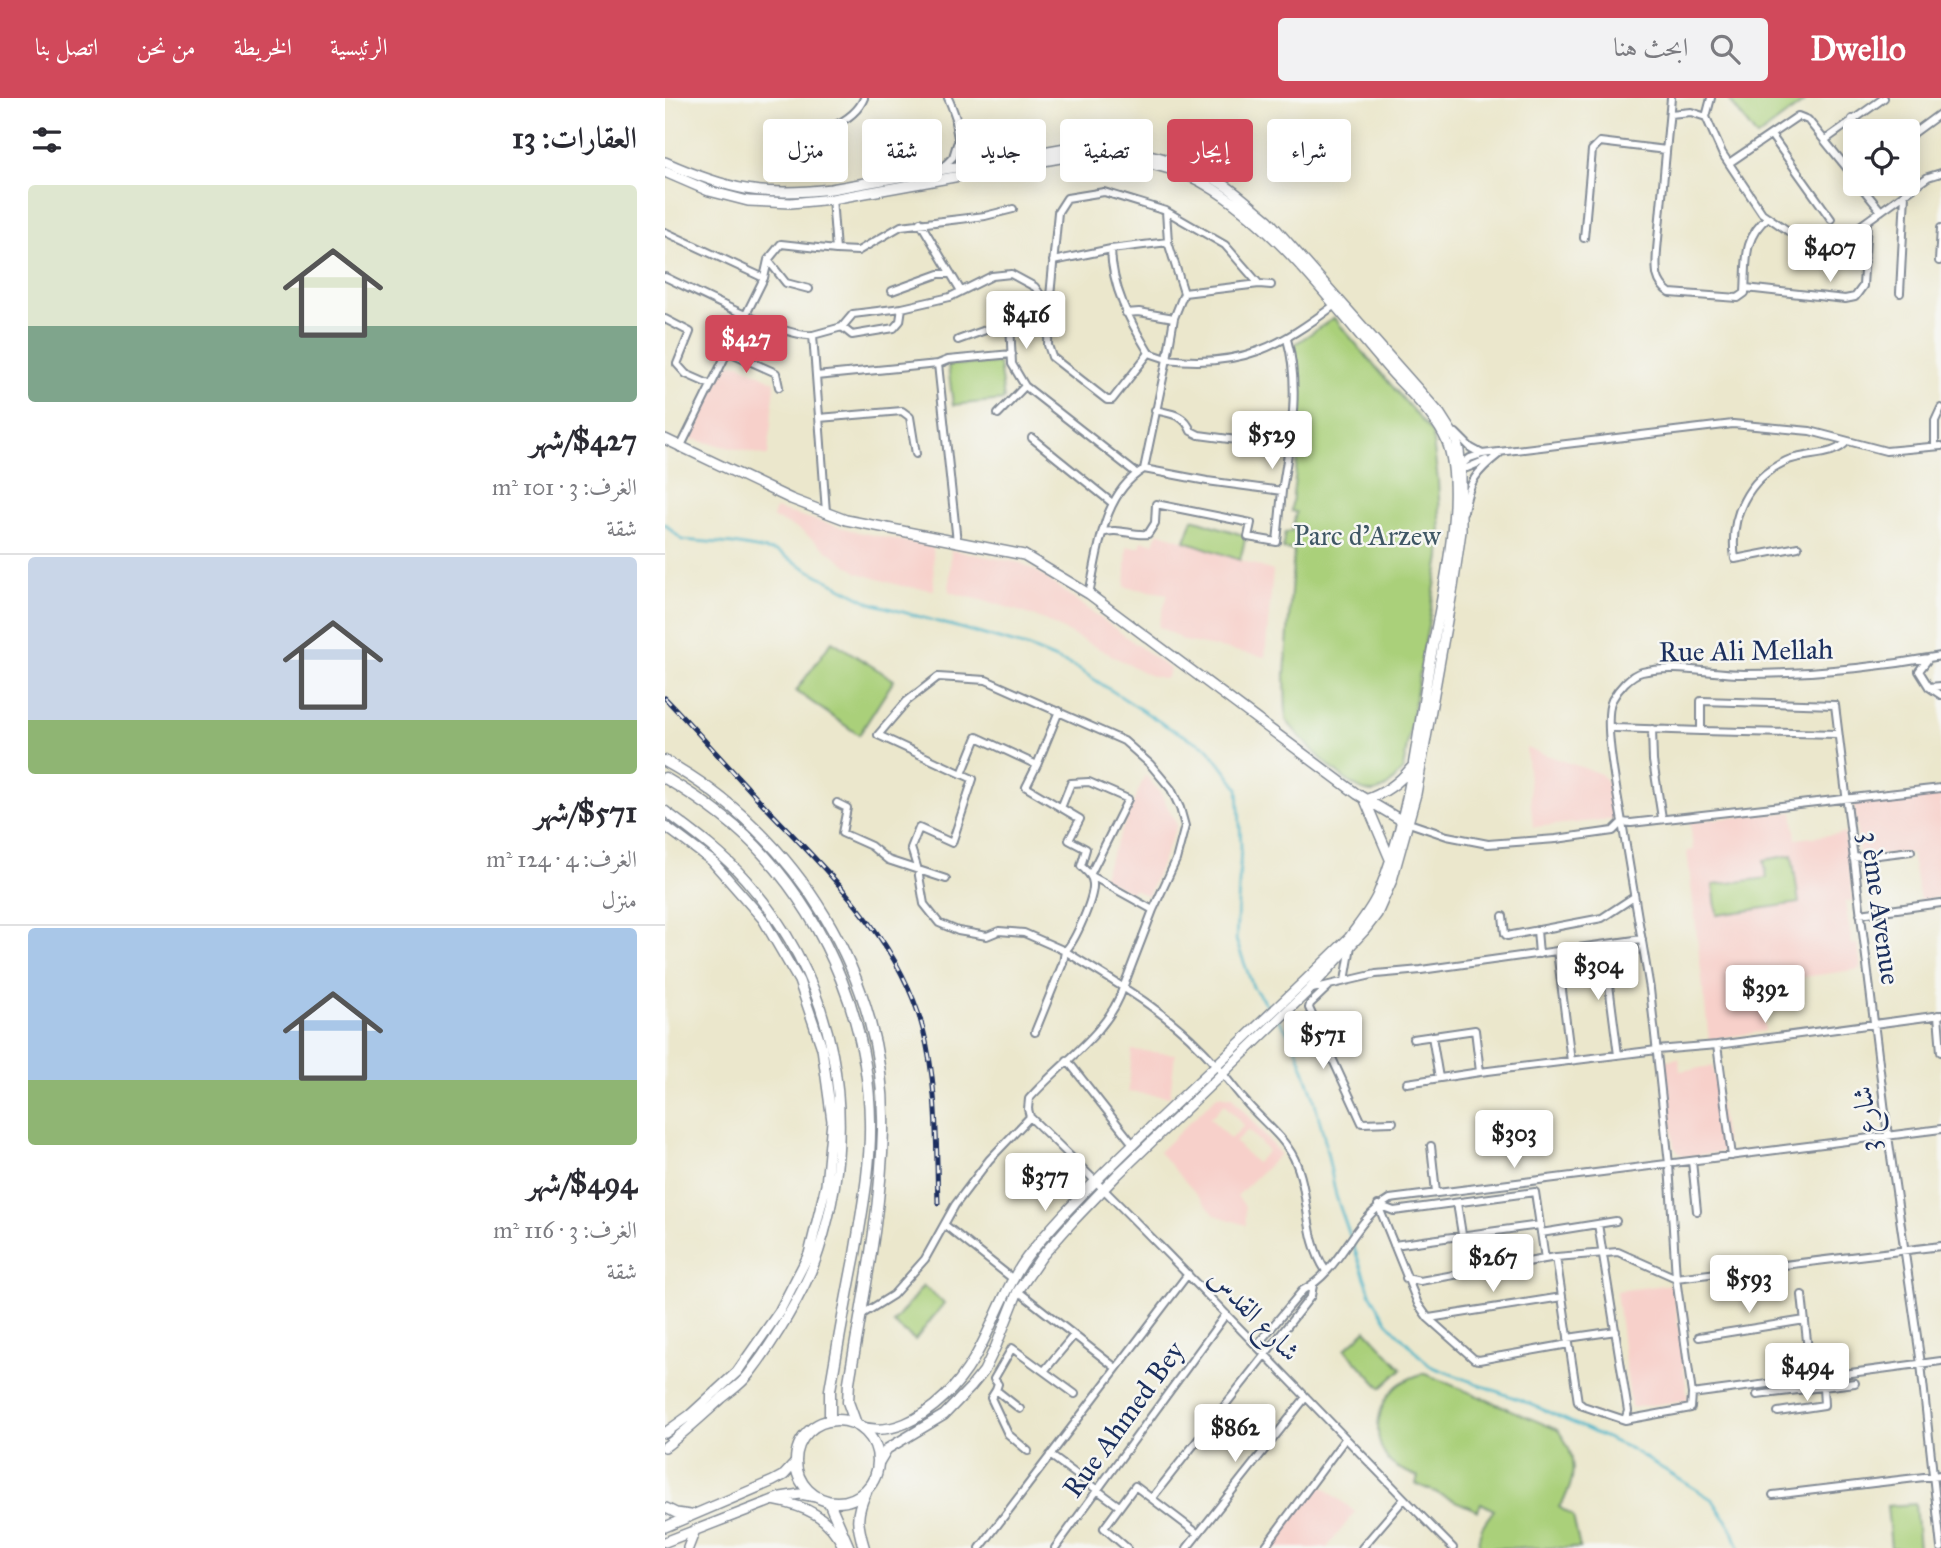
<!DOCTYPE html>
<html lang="ar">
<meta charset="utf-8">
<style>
body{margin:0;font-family:"IM FELL Great Primer",Amiri,serif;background:#f2f2f3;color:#2b2b33;direction:rtl;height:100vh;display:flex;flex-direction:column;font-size:26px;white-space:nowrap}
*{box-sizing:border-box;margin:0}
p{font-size:23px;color:#7c7c81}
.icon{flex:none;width:38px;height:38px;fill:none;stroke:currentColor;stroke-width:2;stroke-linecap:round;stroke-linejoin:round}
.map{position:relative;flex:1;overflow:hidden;direction:ltr}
.sheet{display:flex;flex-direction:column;background:#fff;width:665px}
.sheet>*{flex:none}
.top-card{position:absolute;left:21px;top:21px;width:665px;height:63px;direction:rtl;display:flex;gap:14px}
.tools{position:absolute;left:1178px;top:21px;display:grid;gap:14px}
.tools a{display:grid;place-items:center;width:77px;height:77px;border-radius:7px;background:#fff;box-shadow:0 4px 18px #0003;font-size:35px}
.price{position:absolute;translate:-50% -60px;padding:0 16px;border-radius:7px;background:#fff;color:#222;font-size:23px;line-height:46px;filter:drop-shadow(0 2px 4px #0008)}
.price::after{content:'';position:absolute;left:50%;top:42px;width:21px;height:16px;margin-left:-10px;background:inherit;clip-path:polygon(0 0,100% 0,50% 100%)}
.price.on{background:#d1495b;color:#fff}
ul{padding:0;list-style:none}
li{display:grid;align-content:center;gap:14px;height:371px;padding:0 28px}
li+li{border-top:2px solid #e1e1e2}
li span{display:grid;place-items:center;height:217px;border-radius:7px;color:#555}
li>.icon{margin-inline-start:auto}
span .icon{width:126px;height:126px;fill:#fffc;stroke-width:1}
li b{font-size:30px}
h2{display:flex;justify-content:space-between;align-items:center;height:84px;padding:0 28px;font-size:30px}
.chip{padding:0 24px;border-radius:7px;background:#fff;box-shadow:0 4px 18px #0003;font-size:24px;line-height:63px}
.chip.on{background:#d1495b;color:#fff}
header{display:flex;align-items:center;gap:42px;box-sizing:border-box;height:98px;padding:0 35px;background:#d1495b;color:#fff}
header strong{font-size:33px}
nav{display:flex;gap:38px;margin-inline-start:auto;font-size:24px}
.search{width:490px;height:63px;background:#f2f2f3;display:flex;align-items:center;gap:18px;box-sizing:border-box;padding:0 24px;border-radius:7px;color:#7c7c81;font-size:26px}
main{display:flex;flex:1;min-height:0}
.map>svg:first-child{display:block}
.built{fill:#f7d0ca;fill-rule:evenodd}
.green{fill:#aad07a;stroke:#62806c;stroke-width:2}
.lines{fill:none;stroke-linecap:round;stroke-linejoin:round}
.stream{stroke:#48b2c6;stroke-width:2.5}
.minor-casing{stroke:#838b95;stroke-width:10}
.secondary-casing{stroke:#838b95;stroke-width:12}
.trunk-casing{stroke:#838b95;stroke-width:13}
.minor{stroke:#fff;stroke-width:6}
.secondary{stroke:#fff;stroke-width:9}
.trunk{stroke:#fff;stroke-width:10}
.rail-casing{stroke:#1b2f5e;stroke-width:5}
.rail{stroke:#f6f6f2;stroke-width:2.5;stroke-dasharray:8;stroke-linecap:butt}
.labels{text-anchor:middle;stroke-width:5;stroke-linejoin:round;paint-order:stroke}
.park-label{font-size:28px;fill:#3f5765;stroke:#f6f6f2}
.street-label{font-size:28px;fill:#1b2f5e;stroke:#f6f6f2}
</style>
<header>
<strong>Dwello</strong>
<div class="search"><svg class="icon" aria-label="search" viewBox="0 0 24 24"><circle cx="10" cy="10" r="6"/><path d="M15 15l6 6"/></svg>ابحث هنا</div>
<nav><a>الرئيسية</a><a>الخريطة</a><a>من نحن</a><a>اتصل بنا</a></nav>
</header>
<main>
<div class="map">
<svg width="1276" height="1450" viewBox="0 0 1276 1450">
<rect width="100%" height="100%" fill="#f6f6f2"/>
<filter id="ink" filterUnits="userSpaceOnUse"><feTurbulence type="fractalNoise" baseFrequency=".0143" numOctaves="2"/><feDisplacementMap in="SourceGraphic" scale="14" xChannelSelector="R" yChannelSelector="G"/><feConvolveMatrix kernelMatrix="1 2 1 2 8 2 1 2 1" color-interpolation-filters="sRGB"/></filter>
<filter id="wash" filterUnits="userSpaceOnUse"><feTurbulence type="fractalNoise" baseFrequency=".00686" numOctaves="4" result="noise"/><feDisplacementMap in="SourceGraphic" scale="28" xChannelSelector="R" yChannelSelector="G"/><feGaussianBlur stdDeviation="1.57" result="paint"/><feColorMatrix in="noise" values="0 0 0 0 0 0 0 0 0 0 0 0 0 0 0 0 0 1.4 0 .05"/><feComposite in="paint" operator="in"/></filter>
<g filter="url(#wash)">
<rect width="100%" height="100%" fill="#ebe7cc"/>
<path class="built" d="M65 266H75L110 284 103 358 26 341 57 276Z
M110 411 193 434 268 449 269 492 237 488 193 475 135 432 108 420Z
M493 434 608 473 600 559 520 543 493 528 503 496 460 489 462 449H476V443L489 445Z
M286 452 356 465 374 475 505 571 501 581 484 577 377 521 335 507 284 494Z
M861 650 936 676 946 689 950 721 868 729Z
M480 677 495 694 512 727 483 798 469 791 465 794 437 779Z
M1276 694V799L1255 802 1246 755 1194 757 1189 704Z
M1128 714 1131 741 1180 735 1188 802 1180 804 1187 847 1193 846 1196 871 1095 885 1100 933 1044 942 1022 753 1028 752 1025 723Z
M467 952 510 956 505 999 463 994Z
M1014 960 1015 973 1048 968 1062 1053 1018 1059 1009 1049 998 963Z
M553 997 567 999 615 1056 572 1098 580 1108 581 1127 550 1117 494 1054ZM559 1006 579 1028 565 1041 545 1020ZM583 1032 603 1053 591 1065 570 1044Z
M1008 1186 1023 1302 966 1310 951 1193Z
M654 1385 690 1414 662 1450H604Z"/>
<path class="green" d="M1063 0H1138L1140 3 1092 39Z
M669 220 767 335 773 383 776 435 775 459 738 671C730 681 722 692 708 694 686 696 635 640 621 622L620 576 629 452 618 451 620 435 627 433 631 414 626 413 635 340 630 246Z
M334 265 339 302 288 307 283 267Z
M528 421 581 438 575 462 520 443Z
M167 543 229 582 194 637 131 593Z
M1127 757 1134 805 1052 817 1048 787 1102 780 1099 762Z
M258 1188 279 1205 250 1242 228 1225Z
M701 1232 737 1271 716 1290 680 1251Z
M756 1276H761L893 1332C912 1357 913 1383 894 1409L908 1418 915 1450H815C811 1433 820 1424 829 1412L816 1405 813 1413 751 1386 753 1379C743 1374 727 1370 721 1359 707 1337 712 1307 731 1289 737 1283 748 1279 756 1276Z
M1250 1406 1254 1450H1226L1222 1408Z"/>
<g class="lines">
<path class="stream" d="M0 426 17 442 68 446 113 454 145 473 206 505 362 549 410 569 503 629 543 650 573 690 576 747 571 842 588 889 624 936 632 952 648 997 659 1039 671 1098 685 1138
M687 1144 706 1197 722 1224 765 1268 863 1305 966 1351 1048 1402 1068 1433 1074 1450"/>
</g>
</g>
<g filter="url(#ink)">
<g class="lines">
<g class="minor-casing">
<path id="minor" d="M283 0C293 19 297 56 319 62
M1006 0 992 152C991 170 989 184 1005 195L1073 200 1080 195C1082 163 1077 141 1103 119
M1046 0 1041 19 1057 55 1097 115 1129 137 1153 143 1188 133 1263 79 1276 75
M1005 16 1026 14 1041 19
M1187 21 1197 33
M290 24 299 72
M1106 37 1166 121
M124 40C149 38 189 25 199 0
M1242 40 1276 15
M1160 42 1219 0
M1064 65 1133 18 1143 22 1190 80
M276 71 288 59 292 46
M1194 86 1216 113
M501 113 503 144
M255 124 296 193
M0 134 99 180
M919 140 927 52 935 44 1001 52
M446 151C447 190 464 222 484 255
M171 152 193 153 236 128 320 118 348 111
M103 162 121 185 144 191
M388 163 446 151 503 144 519 195
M1274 163 1276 130
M0 179C31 193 118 240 148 237
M1081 190 1180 201 1190 199 1198 188 1202 124
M227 193 274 176H286
M1235 195 1240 96
M461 215 474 214 509 220
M0 221 25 234 12 266 21 276 46 287
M345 225 347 266 360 288
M177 229 188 216 237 210
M293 242 384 209 393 114 402 100 439 94 501 113 560 147 594 186
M62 253 111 275 114 289
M273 266 283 262 347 256
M151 278 273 266 292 444
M490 312C507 316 519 316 526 333L534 337 594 345 602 340 626 342
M333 316 360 288 471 375
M154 320 237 313 245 319 251 356
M791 335 806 350 817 356 1068 326 1145 333 1221 353 1276 348
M367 340 446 404
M1270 348V323L1276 310
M15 350 99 180 103 162 116 146 171 152 167 100
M796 367 805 360 817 356
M792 368 802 370 821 362
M479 371 542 383 617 393C625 343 636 290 622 241
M799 413C804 383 811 374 834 356
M161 414 148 237 177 229 187 237 229 230 235 223 237 210 285 199 327 178 346 176 370 189 384 209 383 247 387 259 442 302H447L484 255 502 261 509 220 519 195 594 186 606 187
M437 435C453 429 466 438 483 436L490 425 491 406 586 425 583 439 612 444 617 393
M1133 449 1070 461C1064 419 1082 381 1121 363 1138 355 1171 359 1182 343
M424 496C434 452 437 396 479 371L502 261C576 270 614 249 671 206
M1264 560 1254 573 1264 589 1276 597
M1264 589 1276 588
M944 628 951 630 1036 633V603L1170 607 1223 1038 1256 1266 1276 1450
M987 631 988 663 997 720
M1036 633 1173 636
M372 667 394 613
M297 676 308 681 287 745 254 730 246 750 253 772 259 806 274 825 293 833 322 838 334 833 359 835 400 853 398 865 370 934
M172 705 182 710 177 735 206 748 223 762 281 781
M396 710 406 685 424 684 463 701 425 777 488 812
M744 725 782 738 823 746 891 741 948 733 957 724C953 700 937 622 947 602 953 591 965 577 977 574 1010 566 1046 576 1079 576 1146 576 1210 570 1276 558
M1188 760 1246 753
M1195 816 1276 805
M838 818 840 836 842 838 937 820 969 799
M872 832 874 856
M939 848 953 957
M892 853 906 963
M680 883 686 848
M664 888 645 906 644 910 697 1025 728 1024
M647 891 711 876 756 872 977 841
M1273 917 1276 954
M767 938 774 980
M748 941 810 932 815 974
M1052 947 1067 1058
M402 962 468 1046
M742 985 815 974 992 952 1052 947 1276 917
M766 1048 771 1094
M1027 1063 1032 1113
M792 1105 803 1174
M713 1107 753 1206 763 1220 809 1261 814 1262 904 1246
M713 1107 729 1113 870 1094 880 1161
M933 1126 963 1313 960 1322
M280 1127 348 1181
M876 1135 951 1123
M729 1147 875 1127
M891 1159 913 1304 918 1308 960 1322 1026 1310 1027 1296 1011 1180 1004 1066 985 891 957 724 966 725 1276 690
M661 1173C638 1139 646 1096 629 1060 618 1038 596 1022 580 1003 565 986 552 966 535 950 497 910 447 883 400 853 410 844 429 800 428 786 428 778 421 773 416 768L421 751 404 742 415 721 361 689 372 667 312 639 297 676 213 637 242 603 273 579 321 582 459 643 485 666 506 691 515 710 520 728 511 762 488 812 458 890C443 936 395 965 364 1001L363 1011 365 1019C510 1159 646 1307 788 1450
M741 1180 755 1183 891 1159 953 1154 1011 1180 1276 1148
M353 1193 451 1270
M1137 1197 1146 1280
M196 1217 228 1197 260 1161 290 1107 324 1062 365 1019
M764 1220 897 1199
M1034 1239 1140 1222
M903 1240 951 1233
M592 1247 638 1192C676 1173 687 1123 725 1101L1276 1031
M379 1273 409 1237
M331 1292 326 1300 343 1336 363 1353
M1027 1296 1276 1263
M1092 1297 1190 1285
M355 1311 331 1292 333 1286 329 1281 347 1250 410 1296
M1113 1314 1159 1307 1158 1289
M385 1357 454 1408
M1108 1397 1276 1377
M487 1400 646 1198 648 1187
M315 1450 523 1176
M390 1450 561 1216
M462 1450 439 1430 470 1388 532 1435
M522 1450 641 1299
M599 1450 680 1341
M697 1450 739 1401"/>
</g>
<g class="secondary-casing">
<path id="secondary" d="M0 64C64 92 96 99 166 91L412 48C455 49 501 58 540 76 563 86 583 106 603 122L775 316 791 341 794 353 796 370V433L788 489 751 696 727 782 712 816 699 833 644 892 452 1077 408 1123 377 1158 353 1193 331 1248 319 1273 306 1289 279 1317 222 1351 213 1366
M0 74 44 93 83 103 126 105 167 101 412 57C451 58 506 66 540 86 611 127 669 208 723 270 741 291 772 318 782 344 802 396 776 503 766 558 752 637 745 721 713 796 706 812 694 826 684 840 620 903 553 965 488 1027 446 1068 403 1108 366 1154 330 1199 324 1257 279 1299 257 1320 225 1339 194 1328
M0 341 126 401 181 422 359 457 424 496 692 696 739 724
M0 713C28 734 57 755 80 781 173 886 196 1021 154 1152 142 1190 108 1245 84 1276 77 1286 65 1293 56 1301 38 1317 20 1334 0 1349
M0 728 47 763 98 821 134 883 157 950 167 1023 161 1087 144 1156 114 1214 72 1274 25 1317 0 1335
M725 761 700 702C718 696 734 685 746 670
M108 1402C141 1408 164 1418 179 1450
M1 1410 11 1415 25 1417
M0 1429 108 1383 119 1377 131 1364
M0 1444 116 1399 135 1396 151 1399
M23 1450 30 1432"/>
</g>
<g class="trunk-casing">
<path id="trunk" d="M0 663C131 735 222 881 218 1032 216 1116 198 1200 184 1284L183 1304 191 1326
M0 680C36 701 72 726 100 758 164 829 204 927 205 1024 206 1068 197 1113 190 1156 181 1201 173 1246 165 1292V1323
M131 1363a41 41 0 1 1 82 0a41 41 0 1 1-82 0Z
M164 1404 184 1450
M199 1450C192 1426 190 1417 201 1394"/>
</g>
<use href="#minor" class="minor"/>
<use href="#secondary" class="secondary"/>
<use href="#trunk" class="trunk"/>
<g class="rail-casing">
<path id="rail" d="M0 600C33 634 64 670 97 705 160 772 234 839 258 931 273 987 271 1048 273 1105"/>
</g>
<use href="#rail" class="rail"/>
</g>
</g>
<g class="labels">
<g class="park-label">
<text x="702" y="447">Parc d'Arzew</text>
</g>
<g class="street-label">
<text transform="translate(1081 552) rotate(-1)" y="10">Rue Ali Mellah</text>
<text transform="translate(1216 810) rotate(82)" y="10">3 ème Avenue</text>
<text transform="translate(1200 1021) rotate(-97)" y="10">شارع 3</text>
<text transform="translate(590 1216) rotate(46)" y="10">شارع القدس</text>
<text transform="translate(458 1321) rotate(-54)" y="10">Rue Ahmed Bey</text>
</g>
</g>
</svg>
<div class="tools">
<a><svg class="icon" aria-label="locate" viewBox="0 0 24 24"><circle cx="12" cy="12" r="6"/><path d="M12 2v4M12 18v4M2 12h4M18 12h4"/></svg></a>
</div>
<b class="price" style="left:1165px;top:186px">$407</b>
<b class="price" style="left:361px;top:253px">$416</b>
<b class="price on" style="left:81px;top:277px">$427</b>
<b class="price" style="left:607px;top:373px">$529</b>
<b class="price" style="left:933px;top:904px">$304</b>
<b class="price" style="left:1100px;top:927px">$392</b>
<b class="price" style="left:658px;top:973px">$571</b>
<b class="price" style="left:849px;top:1072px">$303</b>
<b class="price" style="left:380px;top:1115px">$377</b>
<b class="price" style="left:828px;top:1196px">$267</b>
<b class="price" style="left:1084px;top:1217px">$593</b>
<b class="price" style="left:1142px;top:1305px">$494</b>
<b class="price" style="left:570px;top:1366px">$862</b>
<div class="top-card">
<a class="chip">شراء</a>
<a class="chip on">إيجار</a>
<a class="chip">تصفية</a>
<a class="chip">جديد</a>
<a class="chip">شقة</a>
<a class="chip">منزل</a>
</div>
</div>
<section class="sheet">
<h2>العقارات: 13<svg class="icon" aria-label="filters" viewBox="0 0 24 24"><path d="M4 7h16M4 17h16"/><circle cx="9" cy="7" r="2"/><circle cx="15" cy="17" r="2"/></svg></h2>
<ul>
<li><span style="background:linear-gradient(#dfe7d0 65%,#7fa58c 0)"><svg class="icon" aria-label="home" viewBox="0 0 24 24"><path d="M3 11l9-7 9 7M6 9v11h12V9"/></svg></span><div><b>$427/شهر</b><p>الغرف: 3 · 101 m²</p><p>شقة</p></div></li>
<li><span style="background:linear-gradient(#c9d6e8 75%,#8fb573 0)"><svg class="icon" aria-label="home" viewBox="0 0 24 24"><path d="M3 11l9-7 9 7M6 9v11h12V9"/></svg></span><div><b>$571/شهر</b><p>الغرف: 4 · 124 m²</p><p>منزل</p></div></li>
<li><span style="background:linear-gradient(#a9c7e8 70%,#8fb573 0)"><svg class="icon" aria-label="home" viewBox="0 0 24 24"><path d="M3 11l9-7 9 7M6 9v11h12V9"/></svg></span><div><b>$494/شهر</b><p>الغرف: 3 · 116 m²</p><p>شقة</p></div></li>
</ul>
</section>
</main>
